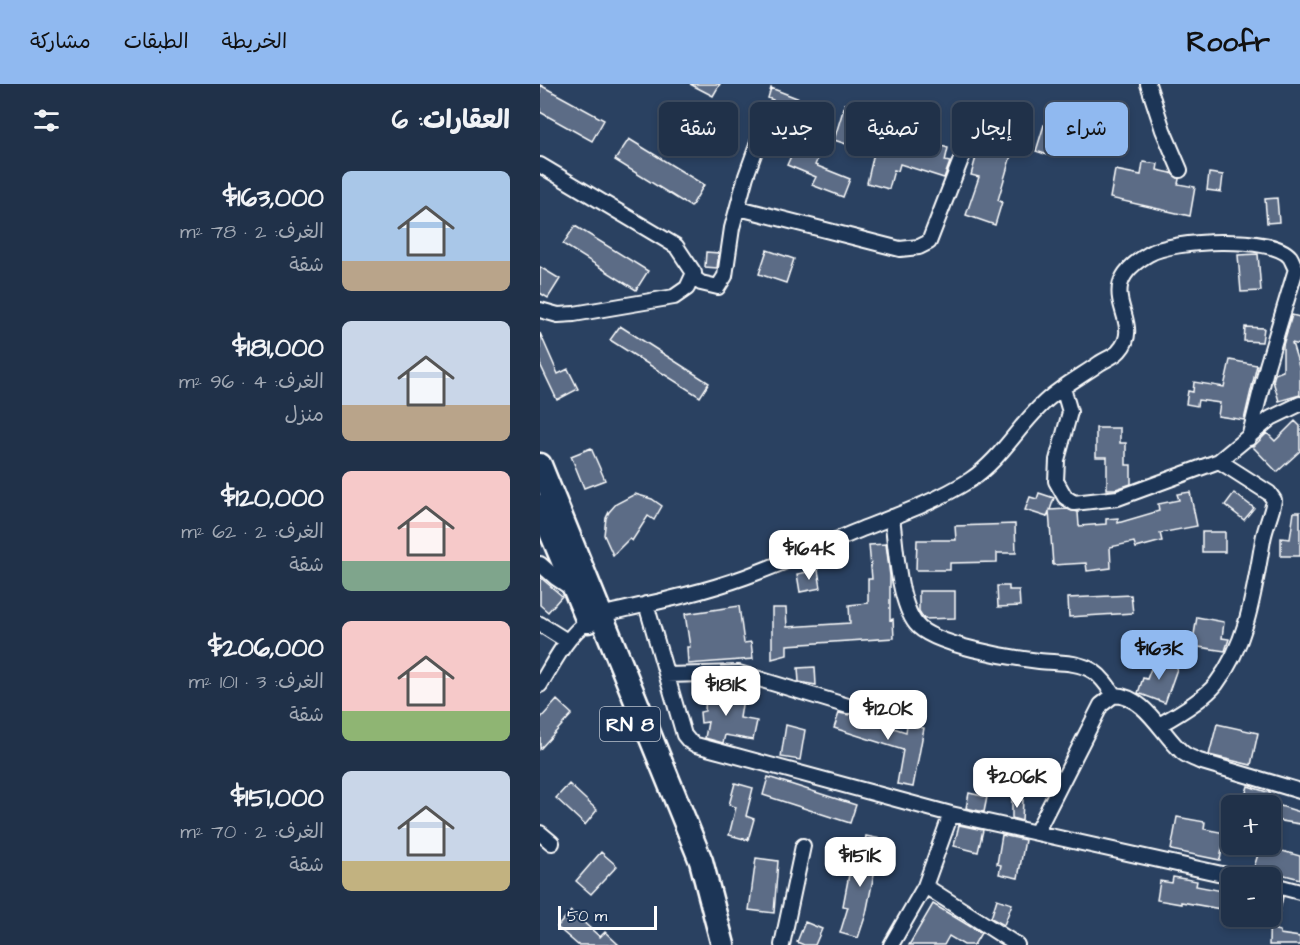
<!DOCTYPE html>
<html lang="ar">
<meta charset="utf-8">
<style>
body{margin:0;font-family:"Architects Daughter","Playpen Sans Arabic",sans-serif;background:#283950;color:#f1f3f6;direction:rtl;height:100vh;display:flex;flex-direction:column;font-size:22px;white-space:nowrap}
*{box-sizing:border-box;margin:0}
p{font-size:20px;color:#a2a9b4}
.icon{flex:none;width:33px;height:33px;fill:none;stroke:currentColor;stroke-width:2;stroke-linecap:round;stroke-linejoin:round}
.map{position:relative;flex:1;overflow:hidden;direction:ltr}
.drawer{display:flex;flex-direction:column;background:#203149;width:540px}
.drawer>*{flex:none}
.top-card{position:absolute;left:18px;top:18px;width:570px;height:54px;direction:rtl;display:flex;gap:12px}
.fabs{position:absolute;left:681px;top:711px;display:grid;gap:12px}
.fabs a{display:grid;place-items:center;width:60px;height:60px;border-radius:9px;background:#203149;box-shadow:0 3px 9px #0003,0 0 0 2px #3d4c61;font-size:30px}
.scale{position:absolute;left:18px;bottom:15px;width:99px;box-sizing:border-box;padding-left:6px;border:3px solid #fff;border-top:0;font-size:16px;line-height:21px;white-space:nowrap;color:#fff;-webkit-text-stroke:4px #1d3557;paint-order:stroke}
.price{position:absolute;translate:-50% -51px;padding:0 14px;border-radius:12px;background:#fff;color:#222;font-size:20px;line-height:39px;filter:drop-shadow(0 2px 3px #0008)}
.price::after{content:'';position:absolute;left:50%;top:36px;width:18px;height:14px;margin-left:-9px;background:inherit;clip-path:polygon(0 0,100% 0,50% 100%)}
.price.selected{background:#90b9f0;color:#111}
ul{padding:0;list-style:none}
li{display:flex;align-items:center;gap:18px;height:150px;padding:0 30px}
li span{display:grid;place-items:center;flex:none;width:168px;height:120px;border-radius:9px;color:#555}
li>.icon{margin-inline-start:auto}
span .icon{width:72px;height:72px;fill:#fffc;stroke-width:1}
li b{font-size:26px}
h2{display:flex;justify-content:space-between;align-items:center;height:72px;padding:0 30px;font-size:26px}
.tag{padding:0 21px;border-radius:9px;background:#203149;box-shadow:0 3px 9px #0003,0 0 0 2px #3d4c61;font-size:21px;line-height:54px}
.tag.selected{background:#90b9f0;color:#111}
header{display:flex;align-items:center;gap:36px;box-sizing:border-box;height:84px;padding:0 30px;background:#90b9f0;color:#111}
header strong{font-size:28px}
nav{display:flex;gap:33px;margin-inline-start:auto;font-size:21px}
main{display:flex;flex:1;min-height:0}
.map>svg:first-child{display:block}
.building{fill:#5b6c86;stroke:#fff;stroke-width:1.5}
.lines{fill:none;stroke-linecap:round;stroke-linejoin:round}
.minor-casing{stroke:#fff;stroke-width:18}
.trunk-casing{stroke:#fff;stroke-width:27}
.minor{stroke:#1d3557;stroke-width:14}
.trunk{stroke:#1d3557;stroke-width:22}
.labels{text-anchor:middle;stroke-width:6;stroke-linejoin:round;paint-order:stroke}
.shield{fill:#1d3557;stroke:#bbc2cd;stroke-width:1.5}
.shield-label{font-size:20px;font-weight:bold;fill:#fff}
</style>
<header>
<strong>Roofr</strong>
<nav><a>الخريطة</a><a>الطبقات</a><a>مشاركة</a></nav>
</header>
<main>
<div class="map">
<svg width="760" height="861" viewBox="0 0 760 861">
<rect width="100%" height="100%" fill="#2a4161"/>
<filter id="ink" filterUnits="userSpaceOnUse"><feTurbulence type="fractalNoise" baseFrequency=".0167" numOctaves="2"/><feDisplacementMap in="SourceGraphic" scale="12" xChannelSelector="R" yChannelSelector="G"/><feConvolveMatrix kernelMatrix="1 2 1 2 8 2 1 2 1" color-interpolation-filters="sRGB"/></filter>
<g filter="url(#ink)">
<path class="building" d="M150 0H180L173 12Z
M0 1 64 36 52 57 0 28Z
M231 4 262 16 247 56 268 65 271 57 283 62 275 81 310 95 303 113 272 101 276 93 247 81 252 70 228 61 231 54 222 47 233 16 228 14Z
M305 20 329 28 328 32 372 49 371 52 408 64 405 77 410 78 404 94 360 80 358 87 354 86 349 105 327 99 334 69 294 56Z
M504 41 516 45 508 71 496 67Z
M89 55 164 101 151 123 75 76Z
M440 59 472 68 458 116 462 118 455 141 426 131 439 93 431 91Z
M603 78 618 80 617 86 631 89 639 95 638 100 655 103 650 132 570 114 575 86 601 91Z
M669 89 683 91 681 108 667 106Z
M737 114 739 138 727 139 725 115Z
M35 142 108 187 96 206 23 160Z
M227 166 254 175 246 199 219 190Z
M166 168 179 169 177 184 165 183Z
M718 170 721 207 701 208 698 171Z
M0 183 20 195 8 214 0 209Z
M752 231 760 233V261L752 259 760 285V311L739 317 733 297 735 290 743 287V261Z
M80 242 169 299 160 313 70 256Z
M705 243 724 244 722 258 704 257Z
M0 249 18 290 28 285 38 305 17 316 0 280Z
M690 276 717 281 704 336 678 332 680 319 658 316 657 322 646 320 648 307 653 308 654 298 684 303Z
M755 337 760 342V367L737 388 713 363 727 349 735 357Z
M556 344H580V359H586V381H591V400L576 405H567V373H556Z
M51 364 65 396 44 404 31 372Z
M650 408 657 442 620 449 622 457 596 464 594 458 570 463 571 484 547 487 546 479 513 481 509 427 507 433 485 426 490 413 497 415 499 409 514 414 510 426 527 425 538 428 539 442 566 440V435L578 434V439L619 427 618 420 639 416 637 410Z
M694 409 714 424 704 436 685 421Z
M95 410 112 415 122 422 114 436 108 432 92 457 89 455 73 471 64 451 66 434 69 428 76 420Z
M754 428H760V472H741V454L750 455Z
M475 440 476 469H457V478L410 479V486H376L377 456H416L415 442Z
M662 448H685V468H662Z
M346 460 350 492V536L353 535 354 554 247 561V571L232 575V524H246L247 543 310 539 309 521 328 519V495H332L329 461Z
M278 486 281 504 260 508 257 490Z
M0 493 22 512 8 528 0 521Z
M457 502H469V506H479L480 522 458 523Z
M379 507H415V534L384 535 379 527Z
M591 511 593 529 529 533 528 514Z
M199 522 204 559 211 558 213 575 148 580 147 563H150L145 530Z
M657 533 684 538 682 554 689 555 685 567 652 562Z
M615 574 638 582 625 619 598 609 603 594 607 595Z
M275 583 276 601 259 598 258 584Z
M187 605 204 608 200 634 217 637 213 656 185 651 183 659 165 654 168 638 161 639 160 628 165 627 166 609 186 610Z
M17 616 32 630 0 665V635Z
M316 626 318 627 316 632 366 648 367 641 384 644 373 703 357 700 363 666 294 644 299 629 309 631Z
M677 640 718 649 711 681 669 671Z
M246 641 265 646 260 676 241 673Z
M228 693 316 721 310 739 223 711Z
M195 699 213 704 206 732 214 735 208 756 189 751 196 723 189 721Z
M29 700 57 726 45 741 16 714Z
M708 702 733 710 731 719 760 728V740L730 735V720V722H702Z
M429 709 447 713 444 728 426 724Z
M472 715 483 716 482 737 472 734Z
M637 733 665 738 664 745 685 749 680 776 631 766Z
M419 741 443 746 438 768 414 762Z
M462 751 485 756 478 794 459 790 461 781 457 780Z
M326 752 341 755 326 830 318 854 300 849 308 823 303 822 311 780 320 782Z
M721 761 760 772V795L714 783Z
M61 768 77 782 51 810 36 797Z
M216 774 238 777 234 829 209 826Z
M633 793 657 797 656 802 682 807 683 804 692 806V827L641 818V820L617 816 620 797 632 799Z
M730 810 743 813 735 846 740 847V850L760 853V861H729Z
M457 815 472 820 464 841 451 834Z
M393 820 441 849 434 861H424L409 852 404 861H369Z
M31 827 60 853 65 848 79 861H38L17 843Z
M265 838 282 845 275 861H264L257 858Z"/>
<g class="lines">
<g class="minor-casing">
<path id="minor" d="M608 0 623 46 640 86
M0 81 136 162 154 189 147 204 134 213 34 230 18 231 0 226
M199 124 360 165 379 163 389 158 432 47
M154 189V194L161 199 178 203 185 192 192 144 206 92 219 56
M523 304 530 328 517 376 516 397 525 413 534 419 578 414 679 377 731 334 760 320
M352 433C356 462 358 517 376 540 392 561 472 574 499 577 516 579 537 577 553 587 562 593 568 602 574 611
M0 480 16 494 34 506
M106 520 144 651 149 657 156 661 411 730 700 794
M0 540 27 557
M127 591 199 589 308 622
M0 601C16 575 30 543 60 531 108 520 158 510 205 493 244 479 283 461 322 445 358 431 397 417 430 396 462 375 479 340 508 315 524 301 543 291 560 279 566 275 575 272 579 267 608 236 546 206 609 170 632 156 732 151 750 173 752 176 754 182 756 185L727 282 709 354
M619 641C637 631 663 616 676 600 708 558 714 507 723 456 725 443 732 430 734 416L729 409 679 377
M497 747 561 621 574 611C605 612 621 649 642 668 646 672 653 674 659 677L760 707
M0 749 12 759
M730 800 760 808
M385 802 477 861
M242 861 263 762
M351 861 385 802 411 730"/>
</g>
<g class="trunk-casing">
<path id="trunk" d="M0 381 161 777 183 861
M0 422 48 537"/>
</g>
<use href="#minor" class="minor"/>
<use href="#trunk" class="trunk"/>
</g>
</g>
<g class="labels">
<rect class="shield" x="60" y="623" width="60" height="34" rx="4.5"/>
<g class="shield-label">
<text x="90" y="647">RN 8</text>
</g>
</g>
</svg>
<div class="fabs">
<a>+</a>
<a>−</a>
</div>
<div class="scale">50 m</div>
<b class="price" style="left:269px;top:497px">$164K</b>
<b class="price selected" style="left:619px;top:597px">$163K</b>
<b class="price" style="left:186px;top:633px">$181K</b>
<b class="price" style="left:348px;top:657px">$120K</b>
<b class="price" style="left:477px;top:725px">$206K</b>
<b class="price" style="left:320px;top:804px">$151K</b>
<div class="top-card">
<a class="tag selected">شراء</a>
<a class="tag">إيجار</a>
<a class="tag">تصفية</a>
<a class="tag">جديد</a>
<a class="tag">شقة</a>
</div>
</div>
<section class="drawer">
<h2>العقارات: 6<svg class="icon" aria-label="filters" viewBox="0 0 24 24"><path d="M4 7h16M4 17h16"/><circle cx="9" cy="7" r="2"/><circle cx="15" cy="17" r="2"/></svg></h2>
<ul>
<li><span style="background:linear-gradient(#a9c7e8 75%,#b9a48a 0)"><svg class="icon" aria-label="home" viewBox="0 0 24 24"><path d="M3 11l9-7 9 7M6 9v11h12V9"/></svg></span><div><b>$163,000</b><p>الغرف: 2 · 78 m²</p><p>شقة</p></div></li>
<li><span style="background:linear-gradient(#c9d6e8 70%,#b9a48a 0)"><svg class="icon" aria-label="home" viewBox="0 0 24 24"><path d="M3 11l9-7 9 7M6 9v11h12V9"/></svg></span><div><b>$181,000</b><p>الغرف: 4 · 96 m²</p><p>منزل</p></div></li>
<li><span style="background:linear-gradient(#f6c9c9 75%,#7fa58c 0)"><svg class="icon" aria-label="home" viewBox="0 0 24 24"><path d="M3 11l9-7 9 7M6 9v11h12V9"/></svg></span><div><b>$120,000</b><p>الغرف: 2 · 62 m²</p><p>شقة</p></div></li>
<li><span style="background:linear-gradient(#f6c9c9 75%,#8fb573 0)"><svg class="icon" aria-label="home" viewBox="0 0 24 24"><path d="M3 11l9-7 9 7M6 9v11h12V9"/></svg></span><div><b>$206,000</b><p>الغرف: 3 · 101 m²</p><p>شقة</p></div></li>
<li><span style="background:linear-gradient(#c9d6e8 75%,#c2b280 0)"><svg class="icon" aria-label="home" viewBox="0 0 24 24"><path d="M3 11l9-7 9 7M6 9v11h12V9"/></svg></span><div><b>$151,000</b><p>الغرف: 2 · 70 m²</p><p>شقة</p></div></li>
</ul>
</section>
</main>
